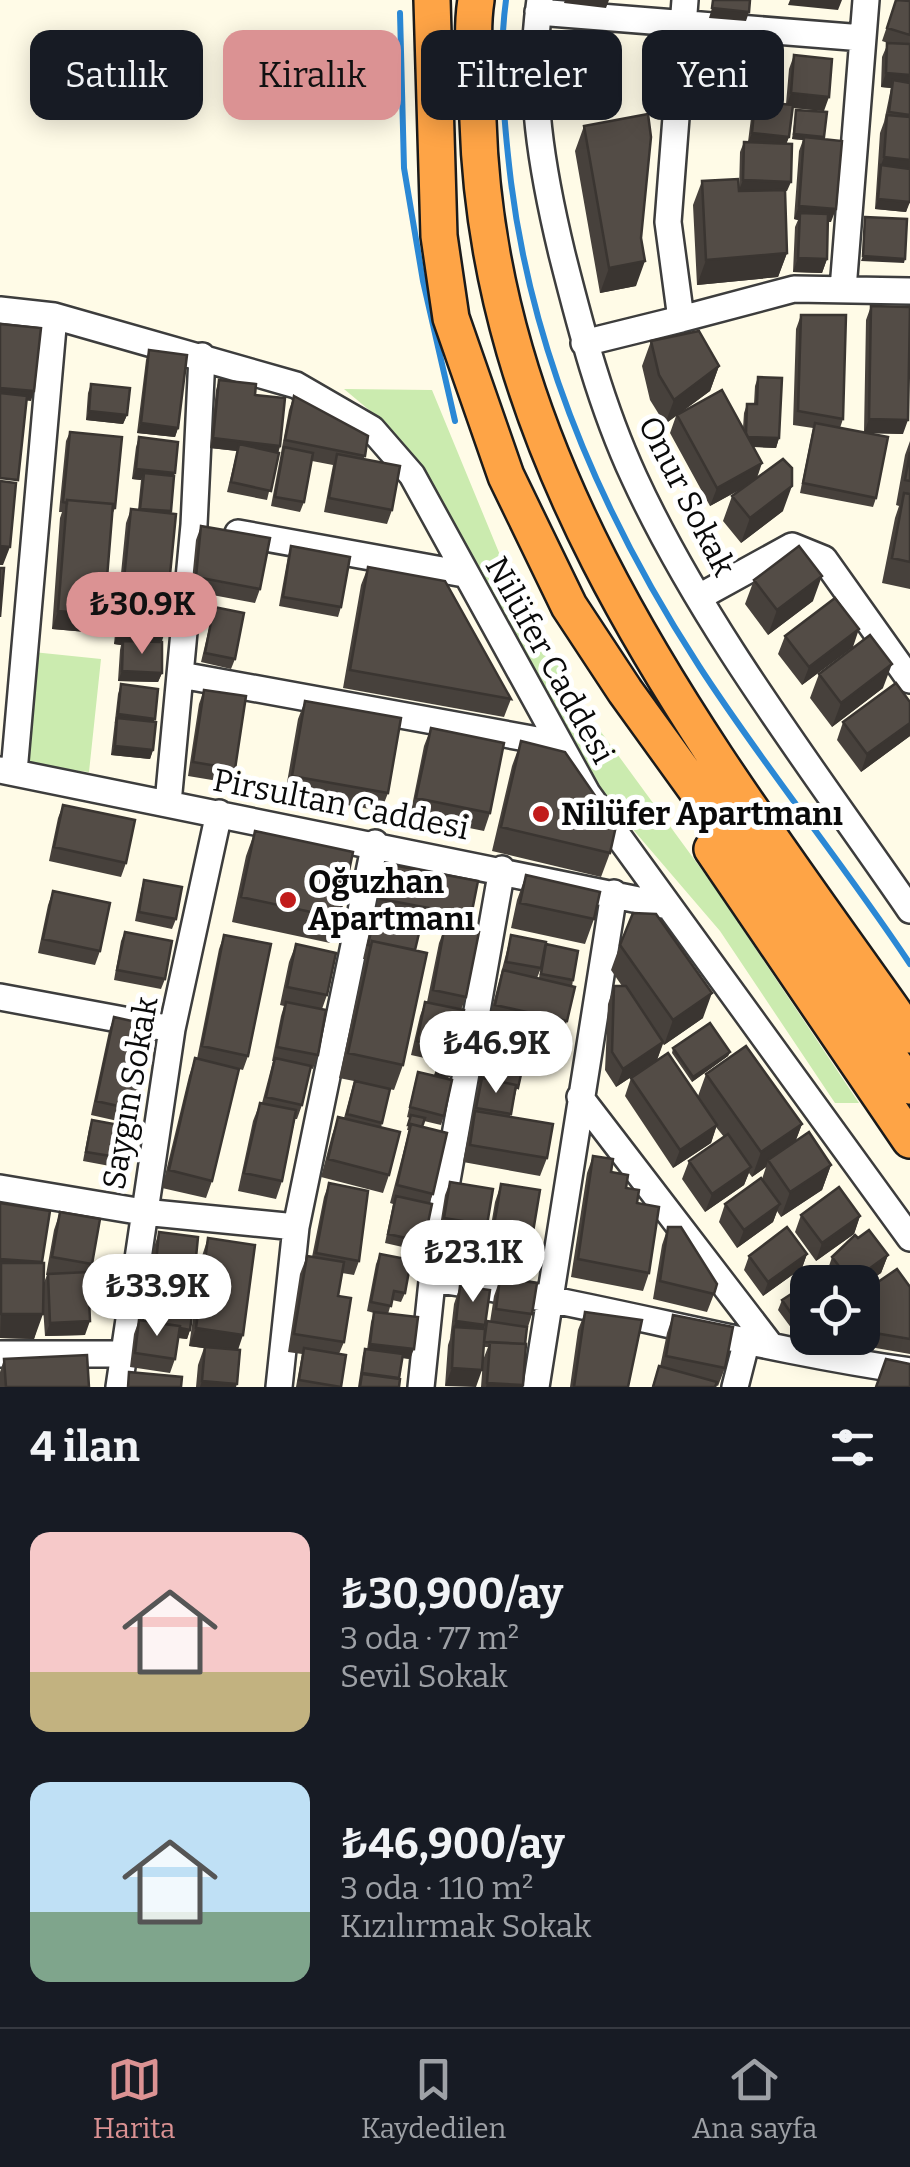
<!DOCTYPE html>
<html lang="tr">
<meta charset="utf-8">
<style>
body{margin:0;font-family:Bitter,serif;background:#242831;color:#f1f3f6;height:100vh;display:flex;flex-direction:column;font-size:38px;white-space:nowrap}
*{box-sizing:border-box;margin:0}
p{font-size:32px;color:#9ea1a6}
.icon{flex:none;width:55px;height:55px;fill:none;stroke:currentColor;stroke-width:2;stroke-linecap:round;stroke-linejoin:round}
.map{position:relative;height:1387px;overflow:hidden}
.side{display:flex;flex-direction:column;background:#171b24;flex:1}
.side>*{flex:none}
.top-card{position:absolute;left:30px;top:30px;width:850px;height:90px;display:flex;gap:20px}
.buttons{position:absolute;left:790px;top:1265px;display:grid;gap:20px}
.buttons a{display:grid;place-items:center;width:90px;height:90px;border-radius:20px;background:#171b24;box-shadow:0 5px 25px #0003;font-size:50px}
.price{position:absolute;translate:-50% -85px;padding:0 22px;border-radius:35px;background:#fff;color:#222;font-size:32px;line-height:65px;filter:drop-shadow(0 2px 5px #0008)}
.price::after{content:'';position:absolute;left:50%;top:60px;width:30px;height:22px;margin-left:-15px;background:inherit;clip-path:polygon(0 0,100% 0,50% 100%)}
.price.selected{background:#db9293;color:#111}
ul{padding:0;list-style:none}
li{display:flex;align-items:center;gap:30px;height:250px;padding:0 30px}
li span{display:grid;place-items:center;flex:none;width:280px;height:200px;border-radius:20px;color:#555}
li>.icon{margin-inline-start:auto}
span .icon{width:120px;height:120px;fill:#fffc;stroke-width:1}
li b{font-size:42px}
h2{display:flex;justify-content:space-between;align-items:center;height:120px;padding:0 30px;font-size:42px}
.pill{padding:0 35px;border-radius:20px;background:#171b24;box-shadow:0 5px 25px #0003;font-size:35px;line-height:90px}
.pill.selected{background:#db9293;color:#111}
.tab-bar{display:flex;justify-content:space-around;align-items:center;height:140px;border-top:2px solid #363941;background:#171b24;font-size:28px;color:#9ea1a6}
.tab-bar a{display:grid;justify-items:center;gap:5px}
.tab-bar .selected{color:#db9293}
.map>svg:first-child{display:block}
.green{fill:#cbebaf}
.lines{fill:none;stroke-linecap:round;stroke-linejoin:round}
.stream{stroke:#2b88d5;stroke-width:6}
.minor-casing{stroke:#3d3d3d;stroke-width:30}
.highway-casing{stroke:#1b1b1b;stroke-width:40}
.minor{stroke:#fff;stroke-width:25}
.highway{stroke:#fea446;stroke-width:35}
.tree{fill:#87a875}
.wall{fill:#47413c}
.shaded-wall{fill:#3a3531}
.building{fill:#534c46;stroke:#3a3531;stroke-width:2.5}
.poi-dot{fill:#c11c1b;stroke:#fff;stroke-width:4}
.labels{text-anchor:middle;stroke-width:10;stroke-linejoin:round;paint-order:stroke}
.street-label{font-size:32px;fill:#0a0a0a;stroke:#fff}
.poi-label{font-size:32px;font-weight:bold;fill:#0a0a0a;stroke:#fff;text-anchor:start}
</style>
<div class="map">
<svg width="910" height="1387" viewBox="0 0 910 1387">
<rect width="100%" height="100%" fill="#fffbe7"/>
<path class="green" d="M344 389 432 390 500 555 585 710 713 885 859 1103H835L720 931 606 798 416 461 387 425Z
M33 652 101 659 89 772 22 765Z"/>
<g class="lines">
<path class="stream" d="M506 0C498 59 504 123 511 182 533 357 604 519 699 666 765 768 843 863 910 964
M400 13 404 168 423 281 455 421"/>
<g class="minor-casing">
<path id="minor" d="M540 0C527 86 542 171 562 254 581 329 601 406 634 477 703 627 816 773 910 910
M538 12 863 38
M843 289 866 0
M0 310 54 316 296 385 372 429 412 475 587 793 910 1238
M681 319 794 289 910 291
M584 343 681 319 668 222 685 0
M238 533 464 574
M701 596 792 546 824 559 910 680
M181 675 559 744
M0 770 668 906
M14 772 54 316
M168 803 194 525 202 356
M0 997 172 1029
M580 1097 771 1346
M0 1188 143 1212 296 1227
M432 1279C593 1302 749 1348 910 1371
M0 1354H121
M119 1387 172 1029 219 813
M279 1387 296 1227 375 843
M421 1387 436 1243 502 869
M536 1387 614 893
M735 1387 747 1340"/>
</g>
<g class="highway-casing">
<path id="highway" d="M432 0 439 236 451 318 506 476 569 606 625 691 910 1086
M476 0C470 38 477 82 478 121 489 480 712 753 910 1035
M712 849 910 1140"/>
</g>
<use href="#minor" class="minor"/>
<use href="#highway" class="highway"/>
</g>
<circle class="tree" cx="285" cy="89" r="9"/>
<path class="wall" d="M896 0 910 1V198L906 212 875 209 880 133 884 122 891 88 881 87 882 57 888 43 882 41Z
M732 42 764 90 725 86 729 51Z
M794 55 824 111 792 108 789 137 786 144 787 191H785L787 253 778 277 697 285 693 205 702 181 739 191 757 190H739L740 152 744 142H748L752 110 755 101 786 104 789 69Z
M796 110 824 137 831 222H828L827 259 822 273 793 272 795 227 798 220 794 219 799 151 803 140 792 139Z
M584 126 641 238 636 286 600 293 575 151Z
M871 306 903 434 868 433 876 498 873 507 800 493 813 428 793 425 796 329 801 315 843 419 840 428 864 432 866 320Z
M651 341 719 366 710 391 679 414 743 428 744 413 747 404H754L755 386 758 377 779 438 776 448 753 447 756 479 783 511 741 543 723 521 732 496 746 486 710 506 670 433 676 416 665 424 650 400 642 366Z
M149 350 178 428 175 437 137 433 146 360Z
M219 380 255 395 280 446 267 500 227 492 237 451 210 448 216 390Z
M91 384 127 415 123 424 86 420 88 393Z
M294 396 368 436 364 459 392 510 387 524 324 512 333 465 312 461 304 502 300 512 271 506 289 410Z
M70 432 115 508 112 515 98 633 52 629 60 518 62 512H59L66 441Z
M139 437 178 442 170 513 162 642V673L158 682 118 681 120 650 121 645 114 644 126 523 131 509 138 510 141 480 132 479 136 447Z
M910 441V589L882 583 895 518 899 506 896 505 905 455Z
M201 526 260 589 255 603 191 591 196 540Z
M291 546 341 607 338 617 279 606 288 556Z
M368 567 511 699 504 717 343 688 361 585Z
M754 580 813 601 768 635 745 604Z
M214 607 235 659 231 669 201 662Z
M785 636 853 647 802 685 778 654Z
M819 674 883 688 832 727 810 698Z
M121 684 154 722 153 750 150 759 111 755 118 694Z
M204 690 235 769 230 783 188 776 199 704Z
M305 701 388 793 381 811 285 794 298 719Z
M910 702V736L861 772 837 740 843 722Z
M431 728 490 813 484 831 410 816 424 746Z
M521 741 610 853 601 877 492 851 512 766Z
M63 805 126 863 121 877 49 861 58 818Z
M255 831 339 918 330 943 232 922 246 856Z
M387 864 471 916 466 930V997L461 1010 455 1050 450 1063H452L448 1079 444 1116 441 1125 424 1121 422 1127 433 1194 429 1203 424 1242 420 1251 385 1243 393 1204 390 1203 409 1130H407L410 1118 407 1117 415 1082 418 1072 434 1076 438 1061 411 1055 420 1016 425 1002H427L439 943 444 930 420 926 415 950 403 1065 394 1090 380 1087 382 1123 381 1128 389 1175 383 1193 321 1177 332 1135 338 1117 344 1118 354 1081 339 1078 365 959H363L370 928 375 915 381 882Z
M526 875 594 919 585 944 511 928 517 900Z
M144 880 176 919 172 929 135 921 141 890Z
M53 891 100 951 95 965 38 953 48 905Z
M125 932 165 979 161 989 114 980 121 941Z
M224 935 248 1056 243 1070 239 1069 212 1181 206 1198 162 1188 189 1076 195 1058 197 1059 219 949Z
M511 935 541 968 537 978H539L544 949 573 980 567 1021 561 1039 552 1037 545 1067 523 1062 510 1117 547 1158 540 1176 463 1162 477 1090 491 1023H488Z
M296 944 327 995 322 1009 318 1055 313 1069 310 1068 302 1105 297 1119H295L282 1181 276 1199 238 1191 253 1121 260 1103H262L273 1061H272L281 1016 284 1006 280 1005 289 962Z
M620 945 703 1018 664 1045 663 1044 657 1060 616 1087 605 1070 608 1004 614 986H622L611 970Z
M114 1017 136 1110 131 1124 91 1115 109 1031Z
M673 1048 730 1052 728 1056 692 1082 672 1053Z
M706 1074 802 1124 795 1142 831 1165 822 1190 781 1217 777 1211 773 1222 737 1248 719 1222 725 1204 762 1179 766 1167 752 1177 749 1173 744 1185 705 1212 682 1179 689 1161 724 1137 716 1127 711 1143 673 1168 625 1096 631 1078 698 1096Z
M92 1120 129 1159 126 1169 83 1161 89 1129Z
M593 1156 611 1172 637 1203 649 1273 643 1291 571 1277 587 1173Z
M450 1182 487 1225 482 1270 477 1284 434 1276 442 1232H439L445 1195Z
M329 1183 359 1261 354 1275 342 1273 338 1296 344 1342 339 1354 341 1387H296L302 1354 288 1352 300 1274 307 1256 312 1257 324 1197Z
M501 1184 527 1268 522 1281 532 1314 527 1330 525 1344 523 1387H481L483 1360 488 1347H484L445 1386 448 1345 450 1339 454 1304 460 1286 486 1324 490 1322 494 1296 499 1282 482 1279 495 1202Z
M0 1203 41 1263 43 1285 47 1275H46L54 1230 60 1212 92 1264 88 1274 85 1335 45 1336 43 1307 34 1339 0 1338Z
M801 1215 860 1216 854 1234 816 1261 795 1232Z
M668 1227 714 1294 707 1312 653 1299 662 1245Z
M159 1232 187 1296 149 1292 153 1250Z
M208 1238 238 1350 236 1387H196L198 1365 204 1348 189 1346 202 1256Z
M380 1254 405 1293 401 1302 392 1300 388 1314 410 1359 402 1358 399 1387H358L363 1354 365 1349 367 1350 371 1322 374 1313 367 1311 376 1264Z
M807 1254 802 1268 763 1296 744 1270 749 1256Z
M888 1255 881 1273 862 1282H831L826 1275 832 1257Z
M808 1283V1338H809L808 1339 792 1329 778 1310 782 1300Z
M910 1287V1354L870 1347 862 1337V1293Z
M158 1296 190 1330 187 1339 178 1338 175 1359 170 1373 130 1367 134 1334 139 1320 152 1322 154 1305Z
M585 1312 628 1387H570L578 1330Z
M673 1315 725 1368 718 1386 716 1385 715 1387H652L659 1366 660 1367 667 1333Z
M4 1359 89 1387H0V1372Z"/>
<path class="shaded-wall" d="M565 0H609L606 8 564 3Z
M790 0H842L838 10 788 5Z
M712 8 749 12 746 21 709 18Z
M886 73 910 75V89L893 80 891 88 881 87Z
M729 77 768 80 764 90 725 86Z
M791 93 829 97 824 111 786 107Z
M752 133 789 137 785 147 748 142Z
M794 134 824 137 823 142 792 139Z
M884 157 910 160V177L881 165Z
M743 180 791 182 787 191 739 190Z
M878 199 910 202 906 212 875 209Z
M799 206 836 209 831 222 800 220V213L798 220 794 219Z
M787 253 778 277 697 285 706 260Z
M863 256 905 259 904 263 861 261Z
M798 258 827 259 822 273 793 272Z
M645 261 636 286 600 293 609 268Z
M719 366 710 391 665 424 674 400Z
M0 388 34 391 31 401 0 398Z
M89 411 127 415 123 424 86 420Z
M869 419 908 420 903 434 864 433Z
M141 423 178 428 175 437 137 433Z
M746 437 779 438 776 448 742 446Z
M213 438 280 446 277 455 239 444 237 451 210 448Z
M762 463 756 481 710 506 717 488Z
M136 469 175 473 171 483 144 473 141 480 132 479Z
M792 486 783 511 741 543 750 518Z
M0 546 10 547 3 565H0Z
M822 576 813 601 768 635 777 610Z
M58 611 104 615 98 633 52 629Z
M859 629 853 647 802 685 809 667Z
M119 630 164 635 159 649 123 641 121 645 114 644Z
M892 664 883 688 832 727 841 703Z
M122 671 162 673 158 682 118 681Z
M118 714 155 719 151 728 117 718 114 724Z
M910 723V736L861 772 867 754Z
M115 746 153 750 150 759 111 755Z
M712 993 703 1018 664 1045 673 1020Z
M663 1042 657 1060 616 1087 623 1069Z
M730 1052 728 1056 692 1082 693 1077Z
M802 1124 793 1148 768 1160 766 1167 752 1177 761 1152Z
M717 1125 711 1143 673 1168 680 1150Z
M831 1165 822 1190 781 1217 790 1192Z
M751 1167 744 1185 705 1212 712 1194Z
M780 1204 773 1222 737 1248 744 1230Z
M860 1216 854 1234 816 1261 822 1243Z
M807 1254 802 1268 763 1296 768 1282Z
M888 1255 881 1273 862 1287V1282H851Z
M0 1259 42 1262 35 1280 0 1265Z
M155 1274 194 1278 187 1296 149 1292Z
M134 1306 153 1309 151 1314 132 1311Z
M1 1314H43L34 1339 0 1338Z
M90 1321 85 1335 45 1336 50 1323Z
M456 1321 485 1325 479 1343 454 1327 449 1339Z
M153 1325 190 1330 187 1339 150 1334Z
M196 1328 243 1335 237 1353 189 1346Z
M370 1344 414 1349 410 1359 367 1353Z
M452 1368 482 1370 476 1387 445 1386Z
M202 1381 237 1384 236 1387H200Z
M487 1383 523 1385V1387H486Z"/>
<path class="building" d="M713 0H750L749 12 712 8Z
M896 0 910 1V35L887 28Z
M732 42 771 46 768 80 729 77Z
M887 43 910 44V75L886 73Z
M794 55 832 59 829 97 791 93Z
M893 80 910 83V115L889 112Z
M755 101 793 105 789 137 752 133Z
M796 110 827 112 824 137 794 134Z
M648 114 651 137 641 238 645 261 609 268 584 126Z
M887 115 910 117V160L884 157Z
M804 137 842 141 836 209 799 206Z
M744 142 792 144 791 182 743 180Z
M881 165 910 169V202L878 199Z
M738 179 739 191 785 190 787 253 706 260 702 181Z
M800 213 828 214 827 259 798 258Z
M865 217 907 219 905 259 863 256Z
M871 306 910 307 908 420 869 419Z
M801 315H846L843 419 798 411Z
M0 324 41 328 34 391 0 388Z
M699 331 719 366 674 400 659 375 651 341Z
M149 350 187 355 178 428 141 423Z
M758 377 782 378 779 438 748 437 746 433 747 404H757Z
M219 380 256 384 255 395 285 398 280 446 213 438Z
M91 384 130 388 127 415 89 411Z
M722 390 762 463 717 488 677 415Z
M0 393 27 396 18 480 0 478Z
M294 396 368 436 365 456 285 440Z
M815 423 888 437 876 498 803 483Z
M70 432 122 437 115 508H113V504L67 500V503L63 502Z
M139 437 178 442 175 473 136 469Z
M239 444 279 453 271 491 231 482Z
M284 447 313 453 304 502 275 497Z
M910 452V481L905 480Z
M337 454 400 466 392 510 329 498Z
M783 459 792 468V486L750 518 732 496Z
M144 473 174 476 171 511 140 509Z
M0 481 16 483 10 547 0 546Z
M904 493 910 494V562L892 558Z
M67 500 113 504 104 615 58 611Z
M131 509 176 514 164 635 119 630Z
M201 526 270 538 260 589 196 577Z
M291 546 350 557 341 607 283 597Z
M799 546 822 576 777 610 754 580Z
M368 567 445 581 511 699 350 670Z
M0 568H4L0 617Z
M835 598 859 629 809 667 785 636Z
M214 607 244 613 235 659 205 653Z
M870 635 892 664 841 703 819 674Z
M123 641 162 642V673L122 671Z
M896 683 910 702V723L867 754 843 722Z
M121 684 158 689 155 719 118 714Z
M204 690 246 696 235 769 193 762Z
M305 701 401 718 388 793 292 776Z
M117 718 156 722 153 750 115 746Z
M431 728 504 743 490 813 416 798Z
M521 741 565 752 616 826 610 853 501 827Z
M63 805 135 820 126 863 54 847Z
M255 831 353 852 339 918 241 897Z
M387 864 478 881 471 916 381 899Z
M526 875 600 892 594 919 520 903Z
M144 880 182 887 176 919 139 912Z
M53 891 110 903 100 951 43 939Z
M633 913 656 914 712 993 673 1020 620 945Z
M375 914 421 925 415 950 372 941 371 946 368 945Z
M445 925 479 932 466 997 433 990Z
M125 932 172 941 165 979 117 970Z
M224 935 271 944 248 1056 202 1046Z
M511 935 546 942 541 968 506 962Z
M372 941 427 953 403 1065 348 1053Z
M296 944 336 953 327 995 287 987Z
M546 944 578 951 573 980 541 974Z
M503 970 575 987 567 1021 495 1005Z
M614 986H626L663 1042 623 1069 612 1052Z
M286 1002 326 1010 318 1055 277 1047Z
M425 1002 464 1010 455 1050 417 1041Z
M114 1017 154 1026 136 1110 96 1101Z
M493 1018 553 1031 548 1057 526 1052 518 1088 516 1087V1085L482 1078 480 1080Z
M710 1023 730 1052 693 1077 673 1048Z
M746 1046 802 1124 761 1152 706 1074Z
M668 1053 717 1125 680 1150 631 1078Z
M195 1058 239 1069 212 1181 169 1170Z
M275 1058 311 1066 302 1105 266 1097Z
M439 1060 452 1063 449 1076 436 1074Z
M418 1072 452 1080 444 1116 410 1107Z
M482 1078 516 1085 511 1114 476 1108Z
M355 1081 390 1089 382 1123 347 1114Z
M260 1103 296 1110 282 1181 244 1173Z
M475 1111 553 1124 547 1158 470 1145Z
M411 1115 425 1118 422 1127 411 1124V1125H408Z
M338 1117 400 1132 389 1175 328 1159Z
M92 1120 135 1128 129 1159 86 1152Z
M411 1124 447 1133 433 1194 397 1185Z
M809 1132 831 1165 790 1192 768 1160Z
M728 1134 751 1167 712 1194 689 1161Z
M593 1156 613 1159 611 1172 628 1175 626 1188 639 1190 637 1203 659 1207 649 1273 578 1259Z
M761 1178 780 1204 744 1230 725 1204Z
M450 1182 493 1189 487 1225 444 1218Z
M329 1183 368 1191 359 1261 316 1253Z
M501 1184 540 1190 527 1268 488 1261Z
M839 1187 860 1216 822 1243 801 1215Z
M396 1196 432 1204 424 1242 388 1234Z
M0 1203 50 1211 42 1262 0 1259Z
M60 1212 100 1219 92 1264 52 1257Z
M445 1224 488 1231 482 1270 439 1263Z
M668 1227H681L717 1284 714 1294 660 1281Z
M787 1227 807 1254 768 1282 749 1256Z
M869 1230 888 1255 851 1282 832 1257 855 1235 858 1238Z
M159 1232 198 1237 194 1278 155 1274Z
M208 1238 255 1245 243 1335 196 1328Z
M380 1254 411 1260 405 1293 394 1291 391 1306 371 1302Z
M307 1256 344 1262 338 1296 351 1298 344 1342 294 1334Z
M1 1263H44L43 1314H1Z
M897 1269 910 1287V1339L875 1333 862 1315V1293Z
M88 1272 90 1321 50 1323 48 1274Z
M819 1275 824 1282H808Z
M500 1278 537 1283 532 1314 496 1309Z
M808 1283V1327L795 1319 782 1300Z
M460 1286 490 1290 485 1325 456 1321Z
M136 1293 155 1296 153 1309 134 1306Z
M158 1296 194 1301 190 1330 180 1328V1326L154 1323Z
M374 1312 418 1317 414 1349 370 1344Z
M585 1312 642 1320 628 1387H574Z
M673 1315 733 1327 725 1368 666 1356Z
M139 1320 180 1326 175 1359 135 1353Z
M487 1321 527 1327 525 1344 484 1342Z
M454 1327 485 1329 482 1370 452 1368Z
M490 1342 526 1344 523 1385 487 1383Z
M205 1347 240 1350 237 1384 202 1381Z
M304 1348 346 1355 341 1387 299 1380Z
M365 1349 403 1354 399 1378 362 1373Z
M87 1355 89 1387H6L4 1359Z
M886 1359 910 1364V1387H876Z
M659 1366 717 1382 715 1387H653Z
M129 1372 182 1377 181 1387H128Z
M362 1374 400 1379 399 1387H360Z"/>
<g class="poi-dot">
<circle cx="541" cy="814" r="10"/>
<circle cx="288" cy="900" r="10"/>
</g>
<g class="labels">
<g class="street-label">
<text transform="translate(687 496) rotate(63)" y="11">Onur Sokak</text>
<text transform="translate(550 660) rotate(61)" y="11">Nilüfer Caddesi</text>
<text transform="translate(341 804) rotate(11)" y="11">Pirsultan Caddesi</text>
<text transform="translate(130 1093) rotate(-80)" y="11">Saygın Sokak</text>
</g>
<g class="poi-label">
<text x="561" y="825">Nilüfer Apartmanı</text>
<text x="308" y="893">Oğuzhan<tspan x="308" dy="37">Apartmanı</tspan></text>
</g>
</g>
</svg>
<div class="buttons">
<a><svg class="icon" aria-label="locate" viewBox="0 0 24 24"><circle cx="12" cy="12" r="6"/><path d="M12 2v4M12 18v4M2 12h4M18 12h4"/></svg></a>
</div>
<b class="price selected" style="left:142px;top:657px">₺30.9K</b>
<b class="price" style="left:496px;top:1096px">₺46.9K</b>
<b class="price" style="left:473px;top:1305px">₺23.1K</b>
<b class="price" style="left:157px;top:1339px">₺33.9K</b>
<div class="top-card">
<a class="pill">Satılık</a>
<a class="pill selected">Kiralık</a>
<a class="pill">Filtreler</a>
<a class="pill">Yeni</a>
</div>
</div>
<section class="side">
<h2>4 ilan<svg class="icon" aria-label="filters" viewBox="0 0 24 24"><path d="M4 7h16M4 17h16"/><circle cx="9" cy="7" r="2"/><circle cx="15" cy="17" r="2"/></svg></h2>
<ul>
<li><span style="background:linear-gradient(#f6c9c9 70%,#c2b280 0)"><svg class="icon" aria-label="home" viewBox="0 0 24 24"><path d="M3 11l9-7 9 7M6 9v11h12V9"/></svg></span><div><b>₺30,900/ay</b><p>3 oda · 77 m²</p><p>Sevil Sokak</p></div></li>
<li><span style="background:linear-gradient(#bfe0f5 65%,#7fa58c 0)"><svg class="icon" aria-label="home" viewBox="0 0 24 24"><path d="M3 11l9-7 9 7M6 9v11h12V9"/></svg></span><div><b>₺46,900/ay</b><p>3 oda · 110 m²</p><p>Kızılırmak Sokak</p></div></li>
</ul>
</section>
<nav class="tab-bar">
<a class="selected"><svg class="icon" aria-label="map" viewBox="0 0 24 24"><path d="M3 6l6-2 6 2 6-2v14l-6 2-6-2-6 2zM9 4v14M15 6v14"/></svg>Harita</a>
<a><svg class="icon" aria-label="saved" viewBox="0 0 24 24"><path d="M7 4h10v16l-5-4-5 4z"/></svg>Kaydedilen</a>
<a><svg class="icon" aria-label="home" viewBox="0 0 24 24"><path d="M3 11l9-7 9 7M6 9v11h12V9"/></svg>Ana sayfa</a>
</nav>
